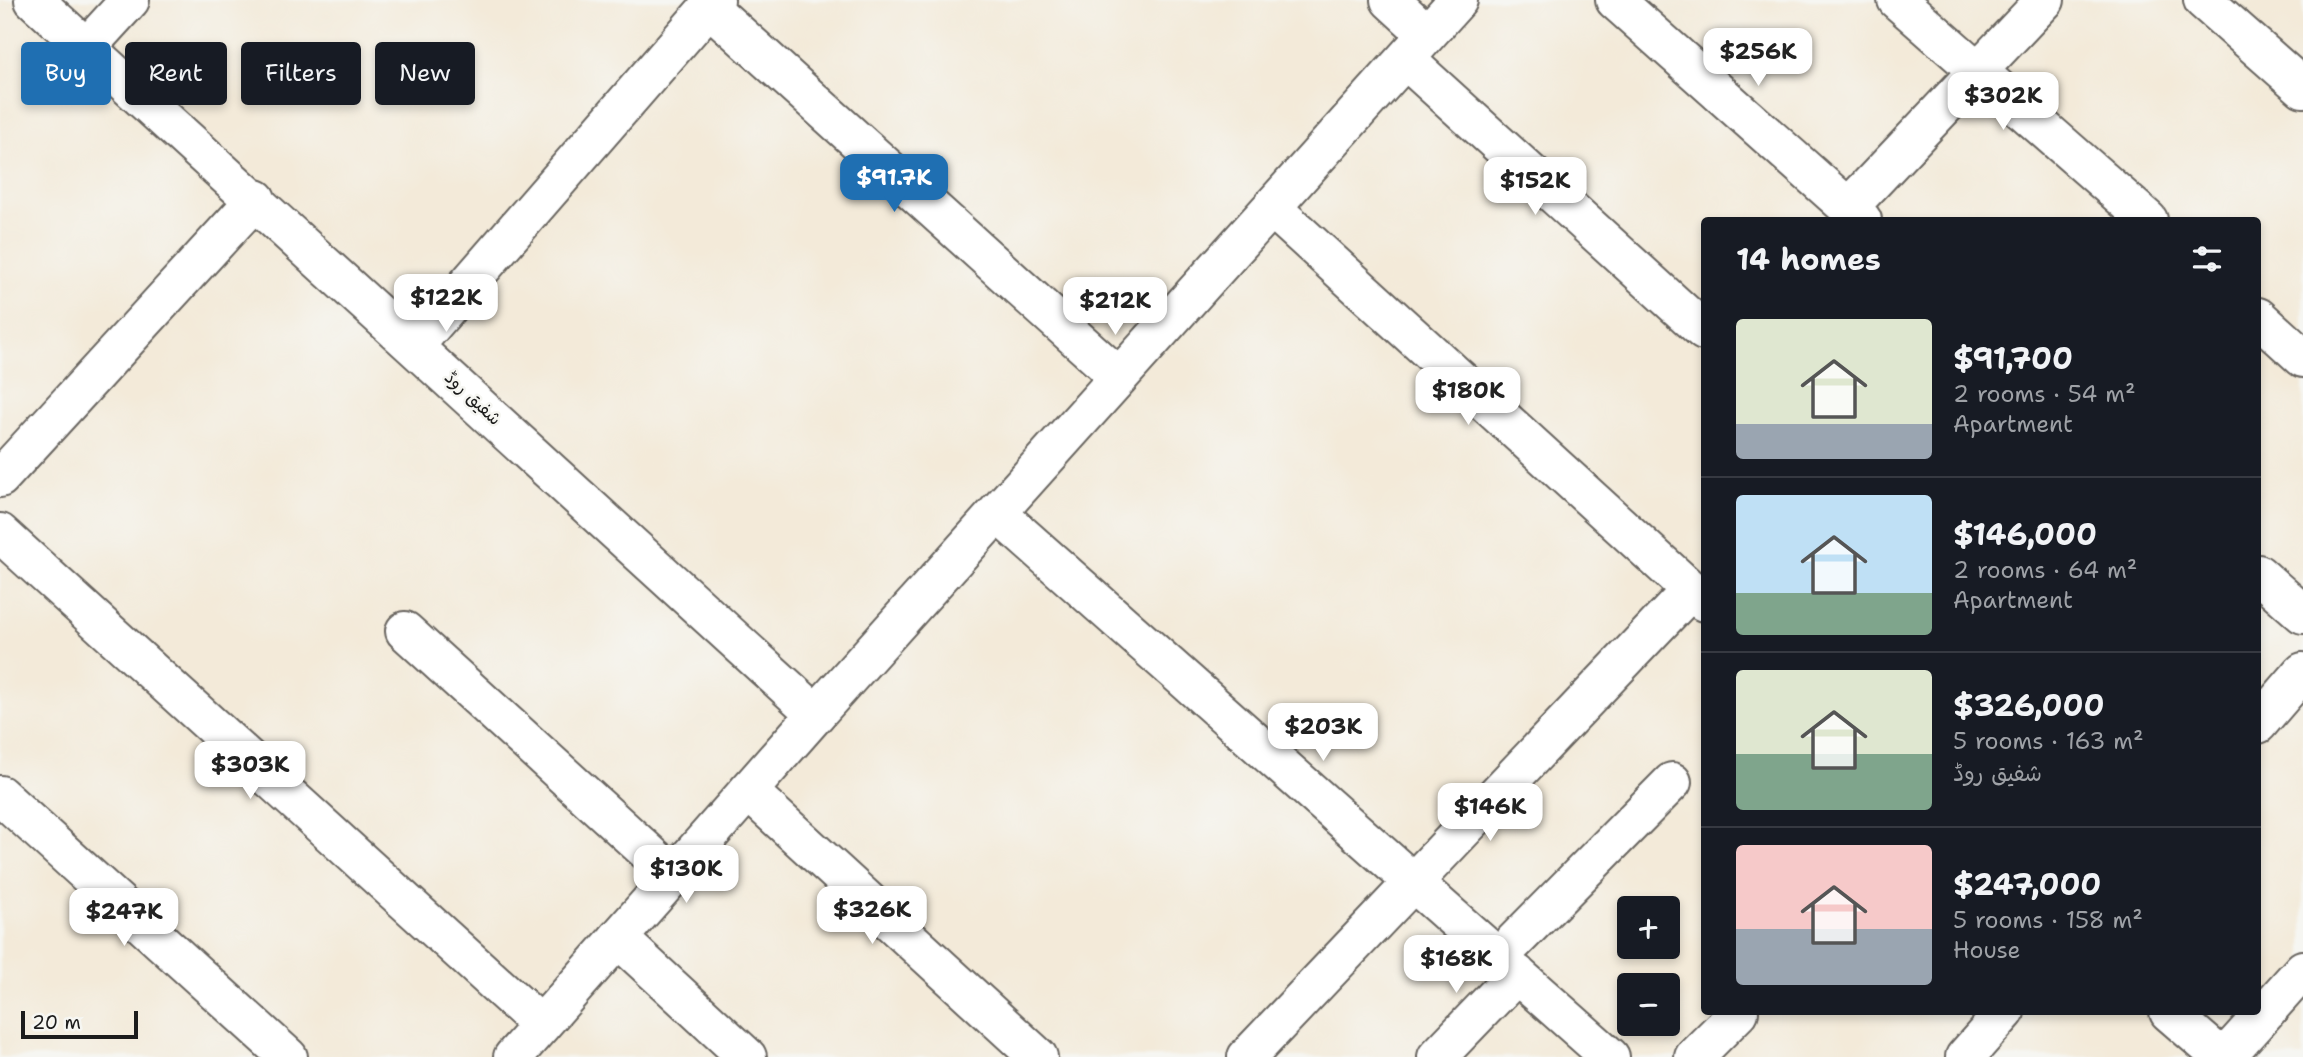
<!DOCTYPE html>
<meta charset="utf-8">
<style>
body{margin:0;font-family:"Shantell Sans","Playpen Sans Arabic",sans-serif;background:#242831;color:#f1f3f6;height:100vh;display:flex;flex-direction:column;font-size:26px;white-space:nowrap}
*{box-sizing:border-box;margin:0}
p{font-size:23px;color:#9ea1a6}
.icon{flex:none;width:38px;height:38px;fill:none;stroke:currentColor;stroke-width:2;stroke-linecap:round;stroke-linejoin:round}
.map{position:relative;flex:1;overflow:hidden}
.panel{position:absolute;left:1701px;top:217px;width:560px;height:798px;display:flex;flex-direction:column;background:#171b24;border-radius:7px;box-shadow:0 4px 10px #0003}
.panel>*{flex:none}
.guide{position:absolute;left:21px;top:42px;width:665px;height:63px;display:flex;gap:14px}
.fabs{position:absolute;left:1617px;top:896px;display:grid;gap:14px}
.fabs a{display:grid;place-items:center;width:63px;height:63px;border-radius:7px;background:#171b24;box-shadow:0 4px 10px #0003;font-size:35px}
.scale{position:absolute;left:21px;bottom:18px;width:117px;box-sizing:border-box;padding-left:7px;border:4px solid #1c1c1c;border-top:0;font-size:19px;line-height:24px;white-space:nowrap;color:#1c1c1c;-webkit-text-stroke:5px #f6f6f2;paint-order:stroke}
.price{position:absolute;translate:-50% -60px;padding:0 16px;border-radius:14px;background:#fff;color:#222;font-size:23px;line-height:46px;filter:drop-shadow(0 2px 4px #0008)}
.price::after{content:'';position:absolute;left:50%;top:42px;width:21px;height:16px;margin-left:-10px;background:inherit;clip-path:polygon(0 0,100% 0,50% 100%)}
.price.selected{background:#1f6fb2;color:#fff}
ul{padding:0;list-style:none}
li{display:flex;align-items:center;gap:21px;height:175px;padding:0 35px}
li+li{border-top:2px solid #363941}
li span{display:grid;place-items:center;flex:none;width:196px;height:140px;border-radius:7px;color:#555}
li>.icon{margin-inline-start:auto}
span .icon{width:84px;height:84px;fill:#fffc;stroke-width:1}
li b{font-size:30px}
h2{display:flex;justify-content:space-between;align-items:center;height:84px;padding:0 35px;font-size:30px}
.pill{padding:0 24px;border-radius:7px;background:#171b24;box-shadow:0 4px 10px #0003;font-size:24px;line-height:63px}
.pill.selected{background:#1f6fb2;color:#fff}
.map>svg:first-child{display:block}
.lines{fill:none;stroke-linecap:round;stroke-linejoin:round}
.minor-casing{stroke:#67645e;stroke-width:42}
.tertiary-casing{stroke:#67645e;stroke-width:42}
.minor{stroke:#fff;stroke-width:38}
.tertiary{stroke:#fff;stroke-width:38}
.labels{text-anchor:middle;stroke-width:5;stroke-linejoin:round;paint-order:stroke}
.street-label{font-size:18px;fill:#1c1c1c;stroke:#f6f6f2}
</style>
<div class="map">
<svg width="2303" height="1057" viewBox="0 0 2303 1057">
<rect width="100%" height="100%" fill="#f6f6f2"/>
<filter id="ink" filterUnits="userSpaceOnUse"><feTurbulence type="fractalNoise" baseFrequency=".0143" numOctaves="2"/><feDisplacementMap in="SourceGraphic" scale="14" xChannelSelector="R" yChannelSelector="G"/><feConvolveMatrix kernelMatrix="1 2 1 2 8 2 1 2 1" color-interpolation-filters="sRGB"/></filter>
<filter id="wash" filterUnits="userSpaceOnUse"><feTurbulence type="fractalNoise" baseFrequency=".00686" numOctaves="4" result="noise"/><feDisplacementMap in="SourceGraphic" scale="28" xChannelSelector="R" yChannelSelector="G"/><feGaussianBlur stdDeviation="1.57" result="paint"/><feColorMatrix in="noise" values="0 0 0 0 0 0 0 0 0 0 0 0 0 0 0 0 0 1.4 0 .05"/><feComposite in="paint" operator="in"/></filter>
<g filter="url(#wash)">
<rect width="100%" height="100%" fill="#f3ead9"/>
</g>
<g filter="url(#ink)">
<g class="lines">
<g class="minor-casing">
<path id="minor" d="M1390 0 1427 34
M1615 0 1862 220
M1897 0 2148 220
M2203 0 2303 88
M709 7 1119 377
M87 47 130 0
M1405 59 1704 331
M1272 208 1704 602
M1848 208 2045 0
M2258 317 2303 358
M415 345 715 0
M0 478 256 199
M997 513 1610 1057
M0 533 541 1025
M2258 574 2303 614
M405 631 673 875
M816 714 1458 0
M2258 724 2303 672
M748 791 1038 1057
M0 795 288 1057
M618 938 747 1057
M1498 958 1672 782
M2169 1012 2221 1057
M1247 1057 1691 590
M1437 1057 1517 974
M1694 1057 1739 1012
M1965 1057 2005 1012
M2225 1057 2303 970"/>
</g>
<g class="tertiary-casing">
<path id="tertiary" d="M34 0 816 714 513 1057"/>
</g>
<use href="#minor" class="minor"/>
<use href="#tertiary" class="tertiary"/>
</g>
</g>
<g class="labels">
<g class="street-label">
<text transform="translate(473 398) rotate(43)" y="6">شفیق روڈ</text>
</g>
</g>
</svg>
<div class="fabs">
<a>+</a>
<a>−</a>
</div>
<div class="scale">20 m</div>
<b class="price" style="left:1758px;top:88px">$256K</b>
<b class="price" style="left:2003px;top:132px">$302K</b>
<b class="price selected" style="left:894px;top:214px">$91.7K</b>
<b class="price" style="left:1535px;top:217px">$152K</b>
<b class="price" style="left:446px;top:334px">$122K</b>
<b class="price" style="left:1115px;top:337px">$212K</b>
<b class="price" style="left:1468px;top:427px">$180K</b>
<b class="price" style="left:1323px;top:763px">$203K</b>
<b class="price" style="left:250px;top:801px">$303K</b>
<b class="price" style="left:1490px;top:843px">$146K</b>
<b class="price" style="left:686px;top:905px">$130K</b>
<b class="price" style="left:872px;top:946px">$326K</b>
<b class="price" style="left:124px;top:948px">$247K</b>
<b class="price" style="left:1456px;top:995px">$168K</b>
<div class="guide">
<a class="pill selected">Buy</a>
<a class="pill">Rent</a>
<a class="pill">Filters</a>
<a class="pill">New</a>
</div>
<section class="panel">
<h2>14 homes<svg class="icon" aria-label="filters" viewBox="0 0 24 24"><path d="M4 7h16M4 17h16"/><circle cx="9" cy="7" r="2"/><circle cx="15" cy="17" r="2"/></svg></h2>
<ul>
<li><span style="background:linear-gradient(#dfe7d0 75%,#9aa5b1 0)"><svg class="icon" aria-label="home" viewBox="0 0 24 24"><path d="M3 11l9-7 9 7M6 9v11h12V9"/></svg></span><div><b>$91,700</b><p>2 rooms · 54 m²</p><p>Apartment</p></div></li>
<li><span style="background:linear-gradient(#bfe0f5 70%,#7fa58c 0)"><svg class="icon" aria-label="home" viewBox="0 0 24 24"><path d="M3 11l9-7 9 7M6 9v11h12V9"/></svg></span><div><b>$146,000</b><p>2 rooms · 64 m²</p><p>Apartment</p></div></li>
<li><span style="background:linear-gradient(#dfe7d0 60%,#7fa58c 0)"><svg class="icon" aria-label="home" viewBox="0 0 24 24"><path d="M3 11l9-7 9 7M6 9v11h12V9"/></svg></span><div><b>$326,000</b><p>5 rooms · 163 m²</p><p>شفیق روڈ</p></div></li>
<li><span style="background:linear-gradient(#f6c9c9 60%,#9aa5b1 0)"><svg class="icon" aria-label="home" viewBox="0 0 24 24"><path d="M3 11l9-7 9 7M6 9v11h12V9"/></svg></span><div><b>$247,000</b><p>5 rooms · 158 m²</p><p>House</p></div></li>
</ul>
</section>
</div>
